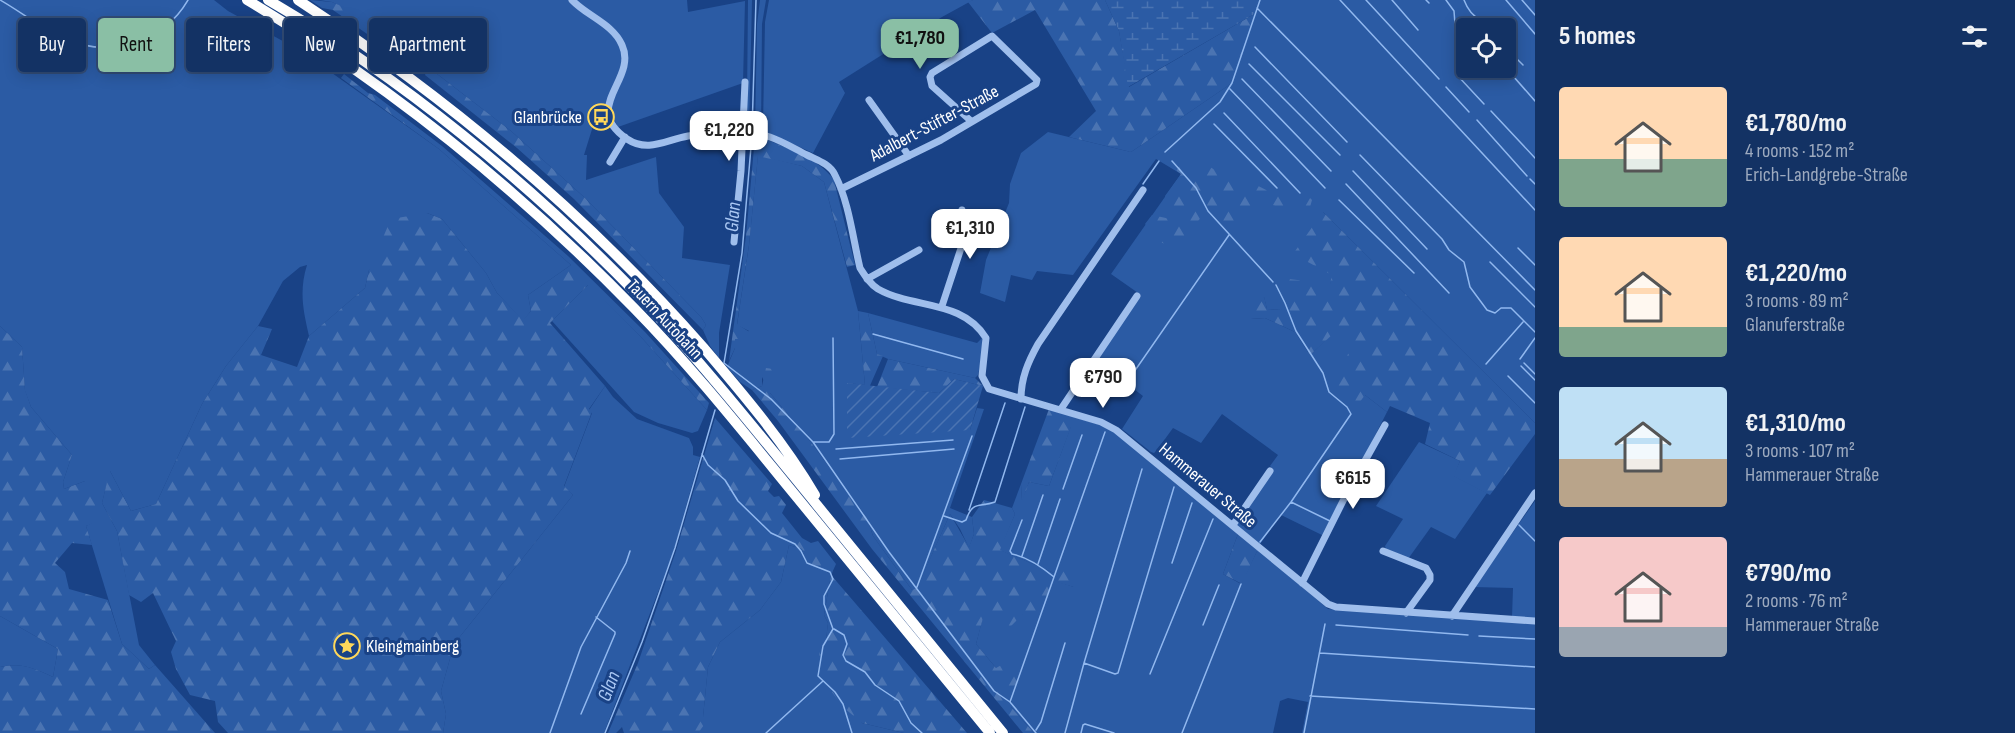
<!DOCTYPE html>
<meta charset="utf-8">
<style>
body{margin:0;font-family:"Sofia Sans Condensed",sans-serif;background:#203e6d;color:#f1f3f6;height:100vh;display:flex;flex-direction:column;font-size:22px;white-space:nowrap}
*{box-sizing:border-box;margin:0}
p{font-size:20px;color:#9daabf}
.icon{flex:none;width:33px;height:33px;fill:none;stroke:currentColor;stroke-width:2;stroke-linecap:round;stroke-linejoin:round}
.map{position:relative;flex:1;overflow:hidden}
.drawer{display:flex;flex-direction:column;background:#133264;width:480px}
.drawer>*{flex:none}
.banner{position:absolute;left:18px;top:18px;width:570px;height:54px;display:flex;gap:12px}
.fabs{position:absolute;left:1456px;top:18px;display:grid;gap:12px}
.fabs a{display:grid;place-items:center;width:60px;height:60px;border-radius:6px;background:#133264;box-shadow:0 3px 15px #0003,0 0 0 2px #324d78;font-size:30px}
.price{position:absolute;translate:-50% -51px;padding:0 14px;border-radius:12px;background:#fff;color:#222;font-size:20px;line-height:39px;filter:drop-shadow(0 2px 3px #0008)}
.price::after{content:'';position:absolute;left:50%;top:36px;width:18px;height:14px;margin-left:-9px;background:inherit;clip-path:polygon(0 0,100% 0,50% 100%)}
.price.current{background:#8abfa5;color:#111}
ul{padding:0;list-style:none}
li{display:flex;align-items:center;gap:18px;height:150px;padding:0 24px}
li span{display:grid;place-items:center;flex:none;width:168px;height:120px;border-radius:6px;color:#555}
li>.icon{margin-inline-start:auto}
span .icon{width:72px;height:72px;fill:#fffc;stroke-width:1}
li b{font-size:26px}
h2{display:flex;justify-content:space-between;align-items:center;height:72px;padding:0 24px;font-size:26px}
.tag{padding:0 21px;border-radius:6px;background:#133264;box-shadow:0 3px 15px #0003,0 0 0 2px #324d78;font-size:21px;line-height:54px}
.tag.current{background:#8abfa5;color:#111}
main{display:flex;flex:1;min-height:0}
.map>svg:first-child{display:block}
.green{fill:#2b5ba4;fill-rule:evenodd}
.forest{fill:url(#forest-firs)}
.wetland{fill:url(#wetland-marsh)}
.garden{fill:url(#garden-furrows)}
.lines{fill:none;stroke-linecap:round;stroke-linejoin:round}
.stream{stroke:#91b8ef;stroke-width:1.5}
.minor{stroke:#9fbeec;stroke-width:7}
.highway{stroke:#fff;stroke-width:10}
.labels{text-anchor:middle;stroke-width:6;stroke-linejoin:round;paint-order:stroke}
.poi-label{font-size:18px;fill:#fff;stroke:#194286;text-anchor:end}
.street-label{font-size:18px;fill:#fff;stroke:#194286}
.water-label{font-size:20px;font-style:italic;fill:#aac8f4;stroke:#194286}
</style>
<main>
<div class="map">
<svg width="1535" height="733" viewBox="0 0 1535 733">
<defs>
<pattern id="forest-firs" width="22" height="20" patternUnits="userSpaceOnUse" patternTransform="scale(1.5)"><rect width="22" height="20" fill="#2b5ba4"/><path d="M5 1l3.5 6h-7zM16 11l3.5 6h-7z" fill="#4b74b2"/></pattern>
<pattern id="wetland-marsh" width="20" height="14" patternUnits="userSpaceOnUse" patternTransform="scale(1.5)"><rect width="20" height="14" fill="#2b5ba4"/><path d="M1 5h8M5 5V1M11 12h8M15 12V8" fill="none" stroke="#4b74b2"/></pattern>
<pattern id="garden-furrows" width="10" height="10" patternUnits="userSpaceOnUse" patternTransform="scale(1.5)"><rect width="10" height="10" fill="#2b5ba4"/><path d="M-1 1l2-2M0 10L10 0M9 11l2-2" fill="none" stroke="#4b74b2"/></pattern>
</defs>
<rect width="100%" height="100%" fill="#194286"/>
<path class="green" d="M0 0H214L228 11 301 51 439 149 571 265 528 295 531 311 523 321 497 293 486 273 442 219 427 213 369 270 365 288 309 336C303 310 299 291 307 265L300 267 283 281 258 326 226 366 202 404 156 504 131 511 110 471 102 503 117 531 139 645 155 665 149 669 122 644 86 526 94 522 85 481 64 489 63 482 72 455 31 407 25 391 22 347 0 326Z
M319 0H687L688 12 745 1 743 83 618 127 611 114 610 107 603 109 593 126 584 155H587L586 180 656 157 659 193 684 227 682 258 730 265 719 333V358L710 346 703 330 706 325 701 317 585 198 511 131 428 67 412 58 348 10 332 2Z
M748 0H752L749 132H744L747 100Z
M760 0H766L762 24 761 130 755 131 757 24Z
M769 0H973L942 17 839 82 845 93 813 153 766 132 763 125 765 22Z
M1260 0H1535V423L1323 212 1333 276 1330 285 1281 310 1267 309 1264 297 1251 319 1265 318 1295 332 1310 355 1333 333 1352 347 1365 395 1387 412 1324 536 1281 515 1260 544 1237 525 1273 469 1270 466 1278 455 1222 414 1201 443 1173 428 1157 450 1154 453 1151 452 1122 429 1143 396 1126 383 1095 363 1141 295 1111 274 1181 174 1156 159 1073 275 1037 271 1032 280 1011 275 1005 302 980 293 986 260 1009 203 1010 184 1021 153 1048 132 1131 152 1232 83ZM1467 28H1506V68H1467Z
M758 155 802 166 824 182 858 311 865 385 847 383 970 430 977 408 984 409 950 508 972 517 974 534 969 548 960 529 950 514 917 589 912 590 873 536 867 518 807 437 770 393 762 377V386L752 390 740 382 727 367 735 348V339L749 331 737 325 749 245Z
M587 283 641 337 707 410 698 431 692 433 658 423 634 412 552 321 588 285Z
M868 313 977 343 982 338 983 352 978 375 975 378 888 359 877 354Z
M605 386 613 397 637 419 689 438 693 447V455L700 457 672 556 604 733H443L446 714 441 691 454 644 573 495 564 487 592 413 589 410Z
M1090 422 1104 426 1116 433 1238 534 1223 574 1241 584 1258 549 1328 609 1535 621V733H1302L1308 702 1288 698 1280 701 1273 733H1034L1011 707 1012 696 1023 664 996 668 976 644 983 617 1023 614 1041 615 1052 580 1074 587 1054 573 999 550 1015 514 1012 508 1021 484 1022 500 1029 482 1049 486 1071 426Z
M1419 442 1460 461 1454 476 1487 493 1455 539 1431 527 1408 559 1386 549 1385 546 1403 519 1376 506Z
M1535 501V619L1512 617 1513 588 1474 587Z
M789 545 802 549 806 562 822 568 831 575 824 615 828 623 826 641 862 723 904 733H698L703 717 708 667 720 642 760 610 781 582Z
M0 616 58 649 53 677C33 668 22 662 0 667Z"/>
<path class="forest" d="M310 0 332 2 348 9 412 58 411 61 407 62 333 10 322 8Z
M973 0H1105L1119 31 1129 87 1256 13 1232 83 1131 152 1069 137 1096 111 1035 10 992 33 968 2Z
M428 67 511 131 585 198 701 317 706 325 703 330 574 199 517 148 425 75Z
M344 74 368 93 375 95 442 146 568 256 645 332 709 403 707 410 641 337 588 285 550 323 605 386 589 409 592 412 564 486 573 495 454 644 441 691 446 714 443 733H228L218 722 215 701 190 695 176 669 171 652 176 641 153 593 141 602 129 595 117 531 102 503 107 482 98 473 110 471 131 511 156 504 202 404 226 366 258 326 272 329 261 355 297 367 309 336 365 288 369 270 391 219 427 213 442 219 486 273 497 293 523 320 531 311 528 295 571 265 439 149 341 78Z
M755 137H761C785 148 819 158 834 180L855 265 847 267 824 182 802 166 758 156 749 245 737 324 751 333 749 339H735V348L729 361 746 236Z
M1171 159H1184L1200 167 1203 163 1210 164V167L1215 170 1225 169 1274 194 1283 192 1310 198 1312 200 1310 207 1303 212 1286 210 1259 200 1236 229C1223 229 1213 223 1202 216L1177 248 1157 241 1152 231 1145 224 1152 215 1175 220 1165 196 1181 174 1170 166Z
M1323 212 1535 423V434L1490 495 1453 476 1460 461 1425 444 1430 423 1390 406 1387 412 1365 395 1356 407 1326 388 1352 348 1333 334 1310 355 1295 332 1265 318 1250 319 1264 296 1267 309 1281 310 1289 279 1330 284 1332 275 1293 254Z
M858 311 868 313 877 354 883 356 847 438V383L865 385Z
M0 326 22 347 25 390 31 407 72 455 63 482 64 489 85 481 98 482 94 523 86 526 92 545 72 543 55 563 65 572 69 589 108 600 122 644 149 669 155 665 215 733H0V667C23 662 33 668 53 677L58 649 0 616Z
M888 359 975 378 983 386 954 379 939 393 877 387Z
M766 368 773 369C778 380 775 384 770 393L807 437 867 518 873 536 912 590 917 588 950 514 969 547 974 534 972 517 984 500 1012 508 1015 514 1000 550 1054 573 1060 561 1079 569 1074 587 1052 581 1041 615 1029 619 1023 614 1004 633 983 618 976 644 996 668 1016 657 1023 664 1012 696 1011 707 1034 733H1023L872 549 778 421 752 390 762 386Z
M1049 409 1090 422 1086 431 1071 427 1049 486 1029 482 1022 502 1021 484Z
M715 418 772 484 768 491 774 497 779 496 786 505 782 513 802 538 811 543 818 541 836 564 831 575 967 733H904L862 723 843 707 817 672 821 642 826 640 828 623 824 615 831 575 822 568 806 562 802 549 789 545 781 582 760 610 720 642 708 667 703 717 707 721 698 733H624L622 727 616 733H608L638 663 676 551Z
M1238 534 1258 549 1242 584 1223 574Z"/>
<path class="wetland" d="M1105 0H1260L1256 13 1128 87 1119 31Z"/>
<path class="garden" d="M954 379 983 386 970 430 847 438V383L939 393Z"/>
<g class="lines">
<path class="stream" d="M0 0C21 12 41 28 64 38 108 59 163 43 188 0
M1340 0 1535 210
M1366 0 1439 79
M1392 0 1418 30
M1426 0 1429 3
M1446 0 1454 11 1455 24 1467 39
M1464 0C1470 16 1478 17 1489 28
M1506 0 1535 34
M1522 0 1535 15
M1257 8 1535 290
M1255 47 1347 142
M1506 48 1523 65
M1249 64 1340 155
M1506 68 1535 101
M1457 75 1484 104
M1242 79 1331 171
M1446 87 1469 112
M1230 89 1325 188
M1491 111 1535 158
M1224 113 1300 193
M1477 120 1527 176
M1214 124 1277 188
M752 131 756 0
M752 135 742 253 724 363 771 399 813 442 889 552 994 691 1010 702 1036 733
M1165 152 1220 102 1232 83 1260 0
M1360 155 1442 239 1449 250 1464 262 1470 287 1487 310 1495 313 1501 308H1511L1535 332
M1172 161 1196 188 1208 211 1273 282
M1353 171 1427 249
M1530 179 1535 184
M1143 184 1159 161
M1346 184 1449 293
M1339 200 1414 273
M1518 248 1535 265
M1490 262 1535 307
M873 334 963 359
M1520 359 1535 338
M1524 363 1535 374
M1486 364 1523 322
M1521 366 1535 380
M1508 376 1535 403
M1127 382 1229 235
M813 442H829L834 434 833 338
M836 449 953 440
M702 454 708 465 725 480 738 501 771 533 795 544 801 551 807 563 830 572 833 579 824 596V604L833 629 823 646 818 676 835 692 843 704 852 733
M840 459 954 449
M1063 489 1082 435
M1291 502 1330 521
M969 510 1005 403
M944 516 962 522 966 520C973 500 979 508 995 502L1025 407
M1022 520 1010 551 1012 554C1028 557 1042 567 1054 577
M1519 525 1535 541
M1260 542 1291 502 1351 414 1347 407 1329 392 1323 373 1296 331 1285 303 1276 285
M1022 556 1043 495
M1172 563 1192 503
M1038 564 1060 499
M917 587 972 436
M1203 625 1219 585
M1336 625 1468 635
M834 629 844 635 847 644 843 655 846 661 865 672 875 685 899 701 911 723 922 733
M1479 636 1535 639
M1320 653 1535 667
M1084 663 1115 674 1118 673 1174 487
M1150 674 1213 519
M1310 696 1535 709
M1010 702 1105 432
M581 714 615 634V632L596 617
M1036 730 1041 722 1065 643
M550 733 581 647 626 563 630 551
M605 733 642 642 675 548 715 410
M766 733 823 681
M1065 733 1084 663 1142 469
M1081 733 1083 725 1085 724 1114 733
M1182 733 1241 584
M1304 733 1325 624"/>
<path class="minor" d="M572 0C587 16 613 24 622 45 638 80 580 107 627 139 648 153 666 140 688 136 707 133 751 131 770 137 782 141 795 149 807 155 817 160 830 164 835 175 849 202 853 239 860 268 865 276 870 284 878 289 913 309 962 299 986 338L982 376 989 389 1101 422 1116 430 1328 604 1336 607 1535 621
M869 100 909 156
M610 162 625 137
M841 189 941 140 1036 84 1037 80 992 36 932 73 930 77 932 86 971 121
M734 242 741 171 745 82
M867 279 919 250
M942 306 965 236 962 210
M1021 399C1021 378 1028 362 1038 344L1143 190
M1061 409 1137 296
M1233 525 1270 471
M1383 551 1426 568 1430 575V580L1406 613
M1302 583 1347 493 1385 425
M1452 616 1535 493"/>
<path class="highway" d="M247 0C390 85 518 189 634 308 688 363 737 424 786 484 854 567 922 650 990 733
M268 0C402 78 529 183 637 294 701 361 759 434 817 505 879 581 941 657 1003 733
M298 0C448 98 585 213 703 347 743 394 784 442 815 495"/>
</g>
<defs>
<g id="bus-ring" transform="scale(1.35)"><circle r="9.5" fill="#194286" stroke="#ffd85a" stroke-width="1.5"/><path d="M-5-6H5V4H4V6H2V4H-2V6H-4V4H-5ZM-3.5-4V0h7V-4ZM-3.5 1.2v1.5H-2V1.2ZM2 1.2v1.5H3.5V1.2Z" fill="#ffd85a"/></g>
<g id="sight-ring" transform="scale(1.35)"><circle r="9.5" fill="#194286" stroke="#ffd85a" stroke-width="1.5"/><path d="M0-6L1.8-2.2L6-1.7L2.9 1.2L3.7 5.4L0 3.3L-3.7 5.4L-2.9 1.2L-6-1.7L-1.8-2.2Z" fill="#ffd85a"/></g>
</defs>
<g fill-rule="evenodd">
<use href="#bus-ring" x="601" y="117"/>
<use href="#sight-ring" x="347" y="646"/>
</g>
<g class="labels">
<g class="poi-label">
<text x="582" y="123">Glanbrücke</text>
<text x="366" y="652" text-anchor="start">Kleingmainberg</text>
</g>
<g class="street-label">
<text transform="translate(934 123) rotate(-28)" y="6">Adalbert-Stifter-Straße</text>
<text transform="translate(665 319) rotate(47)" y="6">Tauern Autobahn</text>
<text transform="translate(1208 485) rotate(40)" y="6">Hammerauer Straße</text>
</g>
<g class="water-label">
<text transform="translate(732 217) rotate(-85)" y="7">Glan</text>
<text transform="translate(608 686) rotate(-69)" y="7">Glan</text>
</g>
</g>
</svg>
<div class="fabs">
<a><svg class="icon" aria-label="locate" viewBox="0 0 24 24"><circle cx="12" cy="12" r="6"/><path d="M12 2v4M12 18v4M2 12h4M18 12h4"/></svg></a>
</div>
<b class="price current" style="left:920px;top:70px">€1,780</b>
<b class="price" style="left:729px;top:162px">€1,220</b>
<b class="price" style="left:970px;top:260px">€1,310</b>
<b class="price" style="left:1103px;top:409px">€790</b>
<b class="price" style="left:1353px;top:510px">€615</b>
<div class="banner">
<a class="tag">Buy</a>
<a class="tag current">Rent</a>
<a class="tag">Filters</a>
<a class="tag">New</a>
<a class="tag">Apartment</a>
</div>
</div>
<section class="drawer">
<h2>5 homes<svg class="icon" aria-label="filters" viewBox="0 0 24 24"><path d="M4 7h16M4 17h16"/><circle cx="9" cy="7" r="2"/><circle cx="15" cy="17" r="2"/></svg></h2>
<ul>
<li><span style="background:linear-gradient(#ffd9b3 60%,#7fa58c 0)"><svg class="icon" aria-label="home" viewBox="0 0 24 24"><path d="M3 11l9-7 9 7M6 9v11h12V9"/></svg></span><div><b>€1,780/mo</b><p>4 rooms · 152 m²</p><p>Erich-Landgrebe-Straße</p></div></li>
<li><span style="background:linear-gradient(#ffd9b3 75%,#7fa58c 0)"><svg class="icon" aria-label="home" viewBox="0 0 24 24"><path d="M3 11l9-7 9 7M6 9v11h12V9"/></svg></span><div><b>€1,220/mo</b><p>3 rooms · 89 m²</p><p>Glanuferstraße</p></div></li>
<li><span style="background:linear-gradient(#bfe0f5 60%,#b9a48a 0)"><svg class="icon" aria-label="home" viewBox="0 0 24 24"><path d="M3 11l9-7 9 7M6 9v11h12V9"/></svg></span><div><b>€1,310/mo</b><p>3 rooms · 107 m²</p><p>Hammerauer Straße</p></div></li>
<li><span style="background:linear-gradient(#f6c9c9 75%,#9aa5b1 0)"><svg class="icon" aria-label="home" viewBox="0 0 24 24"><path d="M3 11l9-7 9 7M6 9v11h12V9"/></svg></span><div><b>€790/mo</b><p>2 rooms · 76 m²</p><p>Hammerauer Straße</p></div></li>
</ul>
</section>
</main>
